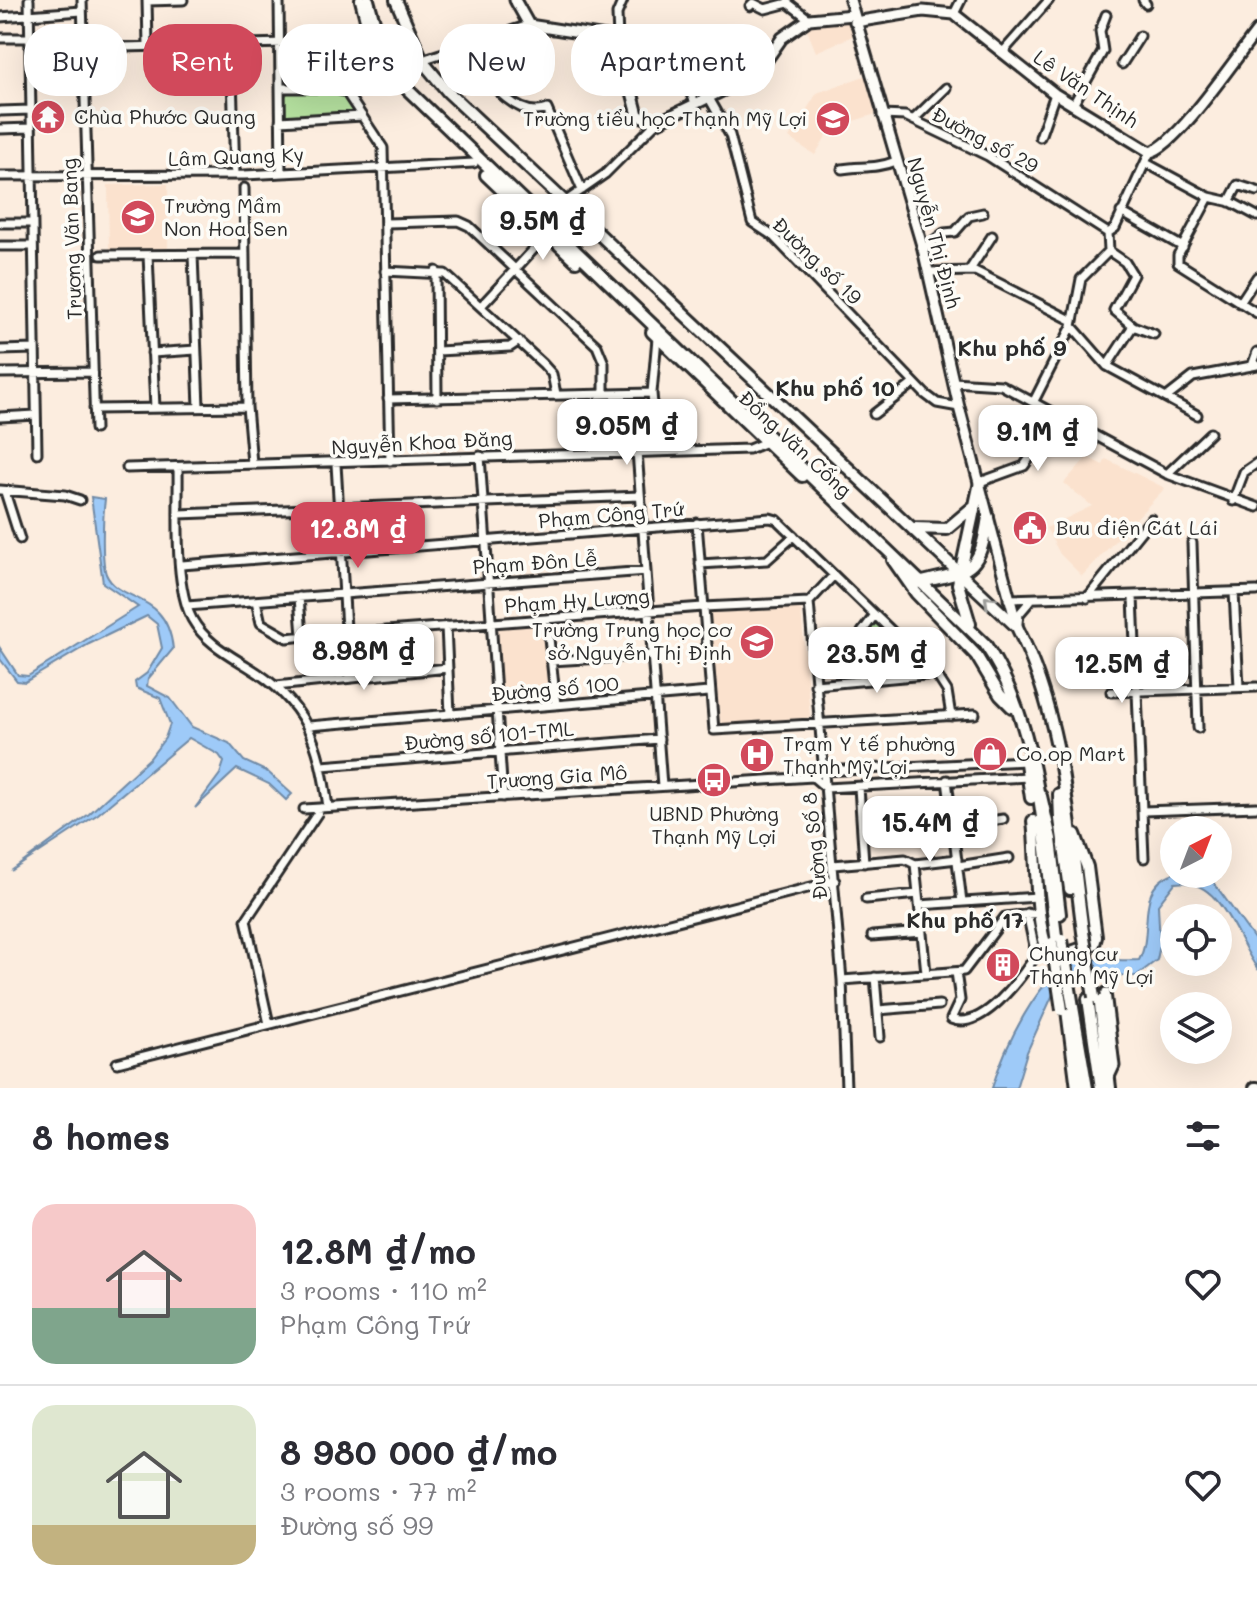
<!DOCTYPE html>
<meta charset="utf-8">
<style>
body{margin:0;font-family:Mali,sans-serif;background:#f2f2f3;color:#2b2b33;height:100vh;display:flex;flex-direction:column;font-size:30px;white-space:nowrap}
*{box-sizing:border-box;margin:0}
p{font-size:26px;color:#7c7c81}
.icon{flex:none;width:44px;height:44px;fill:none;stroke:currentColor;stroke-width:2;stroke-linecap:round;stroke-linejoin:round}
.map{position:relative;height:1088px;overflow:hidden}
.details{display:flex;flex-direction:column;background:#fff;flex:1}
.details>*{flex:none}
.banner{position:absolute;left:24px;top:24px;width:800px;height:72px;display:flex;gap:16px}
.needle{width:52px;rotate:42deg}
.fabs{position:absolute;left:1160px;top:816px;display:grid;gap:16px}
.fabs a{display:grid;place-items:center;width:72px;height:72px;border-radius:50%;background:#fff;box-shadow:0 8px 32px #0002;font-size:40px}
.price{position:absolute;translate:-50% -68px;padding:0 18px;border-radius:16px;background:#fff;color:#222;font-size:26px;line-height:52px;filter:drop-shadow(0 2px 4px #0008)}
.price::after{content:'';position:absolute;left:50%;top:48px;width:24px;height:18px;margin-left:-12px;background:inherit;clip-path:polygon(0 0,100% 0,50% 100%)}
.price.selected{background:#d1495b;color:#fff}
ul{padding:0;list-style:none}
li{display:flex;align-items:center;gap:24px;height:200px;padding:0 32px}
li+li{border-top:2px solid #e1e1e2}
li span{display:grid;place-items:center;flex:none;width:224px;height:160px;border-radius:24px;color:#555}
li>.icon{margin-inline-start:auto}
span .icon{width:96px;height:96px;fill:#fffc;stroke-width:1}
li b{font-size:34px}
h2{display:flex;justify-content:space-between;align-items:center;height:96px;padding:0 32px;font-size:34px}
.tag{padding:0 28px;border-radius:32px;background:#fff;box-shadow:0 8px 32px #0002;font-size:28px;line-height:72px}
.tag.selected{background:#d1495b;color:#fff}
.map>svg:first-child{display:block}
.built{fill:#fbe2ce}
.green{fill:#b6e2a0;stroke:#708666;stroke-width:2}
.water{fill:#9ecaf8;stroke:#708aa6;stroke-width:2}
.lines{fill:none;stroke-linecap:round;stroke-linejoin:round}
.street-casing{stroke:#2b2b2b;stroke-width:13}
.secondary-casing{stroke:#2b2b2b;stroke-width:15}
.primary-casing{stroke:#2b2b2b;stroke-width:16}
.street{stroke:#fdfcf7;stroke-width:7}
.secondary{stroke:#fdfcf7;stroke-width:9}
.primary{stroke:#fdfcf7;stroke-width:10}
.primary-bridge-casing{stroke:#2b2b2b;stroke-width:16;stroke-linecap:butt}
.primary-bridge{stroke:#fdfcf7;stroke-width:10}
.oneway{stroke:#9e9e9b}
.labels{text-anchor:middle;stroke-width:7;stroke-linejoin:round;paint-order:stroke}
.street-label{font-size:20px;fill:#2b2b2b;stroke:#fdfcf7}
.poi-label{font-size:20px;fill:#2b2b2b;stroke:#fdfcf7;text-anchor:start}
.neighbourhood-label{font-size:22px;font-weight:bold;fill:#2b2b2b;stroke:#fdfcf7}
</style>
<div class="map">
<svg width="1257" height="1088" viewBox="0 0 1257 1088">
<rect width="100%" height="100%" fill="#fceddf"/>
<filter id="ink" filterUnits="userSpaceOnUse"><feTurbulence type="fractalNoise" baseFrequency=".0125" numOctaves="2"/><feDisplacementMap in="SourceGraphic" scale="16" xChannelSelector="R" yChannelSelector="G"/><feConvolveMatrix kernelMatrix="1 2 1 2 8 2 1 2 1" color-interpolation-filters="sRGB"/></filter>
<g filter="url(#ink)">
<path class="built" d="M850 18 855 35 816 52 805 25Z
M867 75 879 113 831 128 815 155 789 138 817 93Z
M168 184V250H109L108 185Z
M1087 457 1103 465 1106 459 1165 488 1082 576 1060 554 1046 528 1092 506 1064 483Z
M796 605 801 611 810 716 805 721 721 726 709 613 713 609Z
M539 625 545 629 549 700 506 705 502 701 497 631 503 627Z"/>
<path class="green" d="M289 91H341L351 105 353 115 289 118 284 115 283 99Z
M874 622 917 661 918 673 870 676 864 672 865 628Z"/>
<path class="water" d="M91 497 105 499C103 514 101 560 106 574 119 604 167 590 173 649L148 679 147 686 170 698 192 727 229 743 244 761 268 772 292 794 286 800 269 784 237 769 195 808 220 774 224 762 219 755 189 738 98 814 11 871 89 814 150 758 165 738 170 724 160 698 136 688 135 682 147 673 162 648 157 624 147 616 89 644 25 682 17 681 0 659V648L18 675 28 676 138 607 103 583Z
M1174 873 1209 876 1257 943V968C1236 939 1221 876 1175 883L1158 905 1160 945 1157 960 1136 976 1089 974 1054 992 1027 1052 1016 1088H992C1003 1052 1038 972 1077 961 1096 956 1119 962 1139 960 1155 931 1133 888 1174 873Z"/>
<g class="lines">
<g class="street-casing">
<path id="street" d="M29 0 37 453
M82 0 95 429
M147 0 148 46
M279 0 281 172
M1143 0 1146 4
M147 1 183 0
M750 6 753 3 765 9 788 3 809 19
M954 14 961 0
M0 17 82 11
M0 38H29
M618 39 617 14 623 0
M231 43 235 175
M656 43 668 63 680 73
M83 48 372 41
M462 48C481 70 513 122 547 109L582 190
M1002 53 1049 0
M428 58 529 25
M1122 64 1140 36
M280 88H333L346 92 383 148 390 461
M709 98 730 135 752 222 773 236 925 394 937 403 959 407
M696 104 680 73 689 57 712 37
M1073 105 1103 51 1100 31 1106 15
M0 111 31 110
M882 115 905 116 988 156 1108 233
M913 120 946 88
M280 121 362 116
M0 129 31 128
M1040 137 1055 94
M1146 163 1209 197 1231 202 1257 216
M842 169C862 166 876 169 896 161
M0 176 244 175 474 163
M244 188 247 407 252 463
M1209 197 1178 255V263L1257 313
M569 199 605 174 656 123
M1229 202 1238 185 1257 191
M1121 212 1183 247
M0 223H33
M386 223 458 221 469 226 597 346 604 363V392
M0 246H33
M923 249 944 233 955 232 969 216 983 213
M1109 251 1125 262 1133 275 1114 310 1133 326 1154 334
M101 255 245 254
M148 255 155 408
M193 255 199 407
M385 271 445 274 543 364 552 374 556 394
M436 271 437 399
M969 271 992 236
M928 272 975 271 1073 321
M1240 303 1257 277
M482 305 547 235
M1072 326 1107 366 1166 398 1193 377 1257 365
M657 338 652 393 657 452
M0 350 35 349
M438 351 510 347 519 341
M152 353 196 350
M1107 366 1133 326
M1252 366 1257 352
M0 373 92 372
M953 382 1001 385 1167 474 1257 507
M1166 398 1197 415
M388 399 652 393
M1034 401 1072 326 1081 279 1109 251 1108 233 1115 228 1150 152
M94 409 247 407
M874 414 914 383
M0 417 36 415
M637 451 662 786
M480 456 503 797
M336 464 349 678
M178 467C179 509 173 583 192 619 205 642 226 653 247 666 307 702 319 742 328 807
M127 468 749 449 766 442
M1167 474 1210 433
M980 482 1024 466 1059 416
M0 490 65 495 80 500
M5 492 20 539
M1233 501 1244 472 1257 463
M179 514 640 496
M697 523 714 730 975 714
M1192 543 1198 728
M700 564 767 560 794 536
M182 565 770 518 777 520 936 674 947 691 951 716
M1234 592 1239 687
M299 597 302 636
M1133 597 1144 858
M1087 598 1151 519
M1008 599 1257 591
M256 601 261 623 287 638 321 634
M809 602 842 980 846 1088
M809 602 834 575
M187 606 646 571
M547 619 556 705
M1018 623 1019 614 1031 600
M446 626 450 714
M346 634 703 607 809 602
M551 661 652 655
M863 680 862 632 874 616
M815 685 936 674
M276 686 448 668
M1111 692 1257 687
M309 726 709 692
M322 766 659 739
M813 777 826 788 1028 777
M947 780 962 902
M859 787 864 863
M304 809 813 777 823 771 1026 761
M1143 811 1257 807
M952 827 1003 819
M915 864 957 859
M833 865 905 859 915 864 926 973
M958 866 1009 858
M866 899 918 894
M919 905 1038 897
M872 936 922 932
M956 972 960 1000 951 1019C982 1032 1021 978 1036 955L1027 913
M875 977 880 1037
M842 980 964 971 1005 917 1039 913
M1106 992 1115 1066 1109 1079
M878 1010 939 1005
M269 1024 246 920 321 808
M117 1063 835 881"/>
</g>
<g class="secondary-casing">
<path id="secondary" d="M515 0 529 25 618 39 638 115 656 123 757 74 782 38 809 19 853 15
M850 0 923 249 959 407 1017 626
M855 22 923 11 954 14 1055 94 1150 152C1176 147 1237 56 1257 31"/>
</g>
<g class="primary-casing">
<path id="primary" d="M361 0 370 35
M368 0 378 36 408 90 985 644C1043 730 1043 843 1057 943
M396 0 423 62 448 92 1017 627C1065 722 1069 828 1083 932
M486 175 576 261
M652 332 802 476
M914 528 947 529 973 507
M893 560 916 593 976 655 1000 695 1012 707
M918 583C970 570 979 575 988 517
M970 624 958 584 980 482
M1026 763 1031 798
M1059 794 1060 819 1070 889
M1041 796 1051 839 1060 914
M1033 821C1038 865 1033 913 1049 956L1054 958 1094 944 1096 937 1087 867 1075 834
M1099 996 1110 1088
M1088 999 1101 1088
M1073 1007 1087 1088
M1067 1010 1077 1088
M1255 1088H1257"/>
</g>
<use href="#street" class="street"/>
<use href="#secondary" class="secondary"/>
<use href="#primary" class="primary"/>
<g class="primary-bridge-casing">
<path id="primary-bridge" d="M1083 932 1094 997
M1062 940 1073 1007
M1052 943 1062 1010"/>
</g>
<use href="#primary-bridge" class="primary-bridge"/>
</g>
<defs><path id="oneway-chevron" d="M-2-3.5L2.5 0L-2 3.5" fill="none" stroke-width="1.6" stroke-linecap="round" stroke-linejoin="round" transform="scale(2)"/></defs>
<use class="oneway" href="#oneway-chevron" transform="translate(989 601) rotate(-136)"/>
</g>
<defs>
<g id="temple-disc" transform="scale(1.8)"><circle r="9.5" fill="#d1495b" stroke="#fdfcf7"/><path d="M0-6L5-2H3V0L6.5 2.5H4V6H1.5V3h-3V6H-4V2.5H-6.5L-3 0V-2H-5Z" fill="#fff"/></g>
<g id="school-disc" transform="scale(1.8)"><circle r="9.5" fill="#d1495b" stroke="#fdfcf7"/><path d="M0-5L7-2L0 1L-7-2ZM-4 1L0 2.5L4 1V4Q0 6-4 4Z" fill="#fff"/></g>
<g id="civic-disc" transform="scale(1.8)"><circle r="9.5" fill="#d1495b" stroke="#fdfcf7"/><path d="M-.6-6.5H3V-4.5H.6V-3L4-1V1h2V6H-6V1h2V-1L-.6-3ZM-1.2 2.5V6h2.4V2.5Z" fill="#fff"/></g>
<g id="shop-disc" transform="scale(1.8)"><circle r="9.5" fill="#d1495b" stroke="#fdfcf7"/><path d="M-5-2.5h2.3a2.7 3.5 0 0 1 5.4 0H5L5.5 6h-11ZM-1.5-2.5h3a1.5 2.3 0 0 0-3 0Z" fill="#fff"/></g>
<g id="hospital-disc" transform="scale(1.8)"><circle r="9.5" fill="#d1495b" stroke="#fdfcf7"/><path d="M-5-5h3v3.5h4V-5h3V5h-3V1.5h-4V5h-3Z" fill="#fff"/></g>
<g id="bus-disc" transform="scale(1.8)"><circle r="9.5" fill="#d1495b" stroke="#fdfcf7"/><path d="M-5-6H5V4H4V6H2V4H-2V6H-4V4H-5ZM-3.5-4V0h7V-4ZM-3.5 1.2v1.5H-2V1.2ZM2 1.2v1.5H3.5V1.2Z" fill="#fff"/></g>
<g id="building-disc" transform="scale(1.8)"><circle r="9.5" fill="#d1495b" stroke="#fdfcf7"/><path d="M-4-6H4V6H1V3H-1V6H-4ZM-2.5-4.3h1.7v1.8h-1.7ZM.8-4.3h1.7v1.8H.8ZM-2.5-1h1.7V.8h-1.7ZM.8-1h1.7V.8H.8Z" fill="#fff"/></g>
</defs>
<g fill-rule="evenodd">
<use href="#temple-disc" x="48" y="117"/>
<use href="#school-disc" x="833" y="119"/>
<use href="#school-disc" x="138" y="217"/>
<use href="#civic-disc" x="1030" y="528"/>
<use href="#school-disc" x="757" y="642"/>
<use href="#shop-disc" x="990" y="754"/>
<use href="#hospital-disc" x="757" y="755"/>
<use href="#bus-disc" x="714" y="780"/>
<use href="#building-disc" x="1003" y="965"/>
</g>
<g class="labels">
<g class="street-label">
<text transform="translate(1086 89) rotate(34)" y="7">Lê Văn Thịnh</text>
<text transform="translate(985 140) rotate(28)" y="7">Đường số 29</text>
<text transform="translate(236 157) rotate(-2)" y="7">Lâm Quang Ky</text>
<text transform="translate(934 233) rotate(75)" y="7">Nguyễn Thị Định</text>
<text transform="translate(72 239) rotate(-92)" y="7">Trương Văn Bang</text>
<text transform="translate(817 261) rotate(44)" y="7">Đường số 19</text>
<text transform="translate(422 443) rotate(-3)" y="7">Nguyễn Khoa Đăng</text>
<text transform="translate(795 444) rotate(43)" y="7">Đồng Văn Cống</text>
<text transform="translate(611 515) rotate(-5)" y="7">Phạm Công Trứ</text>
<text transform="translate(535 563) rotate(-4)" y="7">Phạm Đôn Lễ</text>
<text transform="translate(577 601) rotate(-4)" y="7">Phạm Hy Lượng</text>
<text transform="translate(555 689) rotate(-5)" y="7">Đường số 100</text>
<text transform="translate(489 736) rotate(-5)" y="7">Đường số 101-TML</text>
<text transform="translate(557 777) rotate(-4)" y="7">Trương Gia Mô</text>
<text transform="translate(815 846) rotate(-96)" y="7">Đường Số 8</text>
</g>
<g class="poi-label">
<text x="74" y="124">Chùa Phước Quang</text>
<text x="807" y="126" text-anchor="end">Trường tiểu học Thạnh Mỹ Lợi</text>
<text x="164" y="213">Trường Mầm<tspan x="164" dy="23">Non Hoa Sen</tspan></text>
<text x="1056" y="535">Bưu điện Cát Lái</text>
<text x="731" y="637" text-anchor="end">Trường Trung học cơ<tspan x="731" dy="23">sở Nguyễn Thị Định</tspan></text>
<text x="783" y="751">Trạm Y tế phường<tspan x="783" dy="23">Thạnh Mỹ Lợi</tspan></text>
<text x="1016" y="761">Co.op Mart</text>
<text x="714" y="821" text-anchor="middle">UBND Phường<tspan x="714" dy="23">Thạnh Mỹ Lợi</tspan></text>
<text x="1029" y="961">Chung cư<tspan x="1029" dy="23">Thạnh Mỹ Lợi</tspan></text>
</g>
<g class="neighbourhood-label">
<text x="1012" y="356">Khu phố 9</text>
<text x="835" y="396">Khu phố 10</text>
<text x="965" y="928">Khu phố 17</text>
</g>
</g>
</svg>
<div class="fabs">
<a><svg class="needle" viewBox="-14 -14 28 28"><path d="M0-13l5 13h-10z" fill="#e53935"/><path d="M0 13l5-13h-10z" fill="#7c7c81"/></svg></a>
<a><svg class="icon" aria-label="locate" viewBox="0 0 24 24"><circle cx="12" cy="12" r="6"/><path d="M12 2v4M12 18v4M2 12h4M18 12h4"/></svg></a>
<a><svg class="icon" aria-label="layers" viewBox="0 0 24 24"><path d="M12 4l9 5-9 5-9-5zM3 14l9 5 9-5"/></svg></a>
</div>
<b class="price" style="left:543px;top:262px">9.5M ₫</b>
<b class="price" style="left:627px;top:467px">9.05M ₫</b>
<b class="price" style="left:1038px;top:473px">9.1M ₫</b>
<b class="price selected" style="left:358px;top:570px">12.8M ₫</b>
<b class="price" style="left:364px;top:692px">8.98M ₫</b>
<b class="price" style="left:877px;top:695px">23.5M ₫</b>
<b class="price" style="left:1122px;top:705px">12.5M ₫</b>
<b class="price" style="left:930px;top:864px">15.4M ₫</b>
<div class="banner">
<a class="tag">Buy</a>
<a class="tag selected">Rent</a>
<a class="tag">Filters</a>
<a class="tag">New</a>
<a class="tag">Apartment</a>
</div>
</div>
<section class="details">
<h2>8 homes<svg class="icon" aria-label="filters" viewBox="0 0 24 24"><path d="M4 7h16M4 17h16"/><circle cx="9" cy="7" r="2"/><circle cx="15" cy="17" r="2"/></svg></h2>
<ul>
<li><span style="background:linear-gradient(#f6c9c9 65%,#7fa58c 0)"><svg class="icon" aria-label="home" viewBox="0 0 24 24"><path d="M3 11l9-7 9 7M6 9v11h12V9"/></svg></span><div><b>12.8M ₫/mo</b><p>3 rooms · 110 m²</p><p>Phạm Công Trứ</p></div><svg class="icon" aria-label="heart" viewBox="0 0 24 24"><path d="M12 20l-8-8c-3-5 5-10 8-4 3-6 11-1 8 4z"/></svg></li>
<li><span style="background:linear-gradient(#dfe7d0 75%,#c2b280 0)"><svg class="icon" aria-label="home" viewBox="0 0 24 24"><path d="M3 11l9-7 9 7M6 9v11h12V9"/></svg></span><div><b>8 980 000 ₫/mo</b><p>3 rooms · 77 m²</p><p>Đường số 99</p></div><svg class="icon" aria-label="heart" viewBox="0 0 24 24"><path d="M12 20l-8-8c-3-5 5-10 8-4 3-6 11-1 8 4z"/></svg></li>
</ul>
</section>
